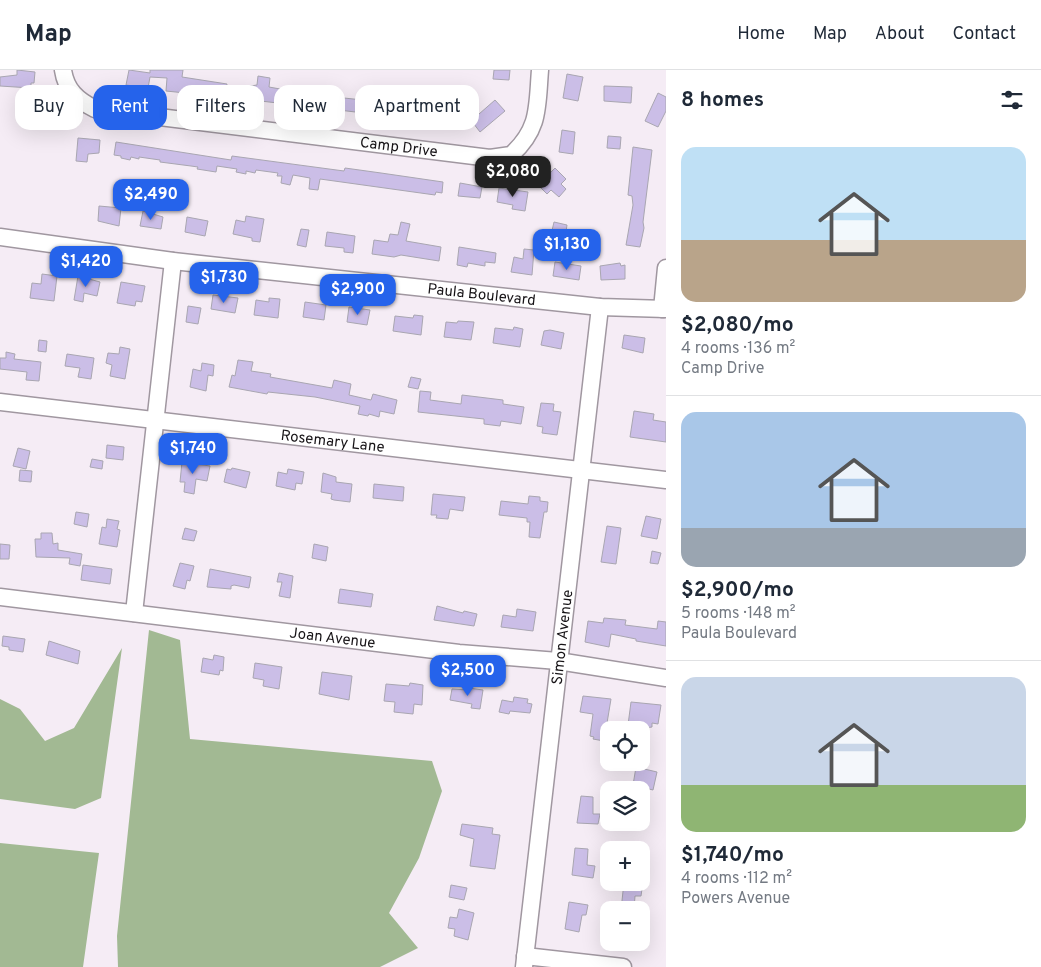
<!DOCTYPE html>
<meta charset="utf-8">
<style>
body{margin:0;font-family:Overpass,sans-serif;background:#f2f2f3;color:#1f2937;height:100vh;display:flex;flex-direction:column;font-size:19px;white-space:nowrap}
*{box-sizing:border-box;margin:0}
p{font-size:16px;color:#747a83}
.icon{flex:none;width:28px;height:28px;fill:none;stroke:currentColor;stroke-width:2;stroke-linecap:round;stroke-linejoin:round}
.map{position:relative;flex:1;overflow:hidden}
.panel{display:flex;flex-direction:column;background:#fff;width:375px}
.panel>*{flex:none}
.banner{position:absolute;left:15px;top:15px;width:475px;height:45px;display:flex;gap:10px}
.fabs{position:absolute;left:600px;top:651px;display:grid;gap:10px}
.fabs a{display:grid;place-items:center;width:50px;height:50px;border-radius:10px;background:#fff;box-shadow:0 5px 20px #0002;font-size:25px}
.price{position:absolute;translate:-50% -42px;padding:0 11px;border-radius:10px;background:#2563eb;color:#fff;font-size:16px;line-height:32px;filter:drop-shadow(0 1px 2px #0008)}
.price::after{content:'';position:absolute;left:50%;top:30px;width:15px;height:11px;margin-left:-8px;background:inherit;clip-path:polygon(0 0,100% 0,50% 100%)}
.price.active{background:#222;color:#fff}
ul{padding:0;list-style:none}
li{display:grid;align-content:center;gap:10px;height:265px;padding:0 15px}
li+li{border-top:1px solid #e0e1e3}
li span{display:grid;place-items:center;height:155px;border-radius:15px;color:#555}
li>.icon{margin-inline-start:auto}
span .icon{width:90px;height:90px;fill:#fffc;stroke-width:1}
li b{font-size:21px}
h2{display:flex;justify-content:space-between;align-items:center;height:60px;padding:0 15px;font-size:21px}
.pill{padding:0 18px;border-radius:15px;background:#fff;box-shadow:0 5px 20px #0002;font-size:18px;line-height:45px}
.pill.active{background:#2563eb;color:#fff}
header{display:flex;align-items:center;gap:30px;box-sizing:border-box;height:70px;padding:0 25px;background:#fff;border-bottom:1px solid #e0e1e3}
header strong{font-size:24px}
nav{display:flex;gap:28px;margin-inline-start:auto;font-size:18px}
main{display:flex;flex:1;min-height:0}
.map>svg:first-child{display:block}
.forest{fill:#a2b993}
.building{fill:#cbbee7;stroke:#a9a6b1}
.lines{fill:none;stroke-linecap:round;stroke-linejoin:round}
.minor-casing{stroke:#a097a0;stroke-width:19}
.minor{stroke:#fff;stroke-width:16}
.labels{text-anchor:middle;stroke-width:5;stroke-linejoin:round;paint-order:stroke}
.street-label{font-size:15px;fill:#161316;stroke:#fff}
</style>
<header>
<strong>Map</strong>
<nav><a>Home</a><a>Map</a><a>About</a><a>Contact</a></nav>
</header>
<main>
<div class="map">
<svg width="666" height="897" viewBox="0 0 666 897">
<rect width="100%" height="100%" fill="#f5ecf5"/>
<path class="forest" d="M149 560 180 570 190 669 432 691 442 721 419 788 389 843 418 878 380 897H118L117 866Z
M122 578 101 728 75 739 0 729V629L20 639 45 671 74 658Z
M0 773 99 783 83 897H0Z"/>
<path class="building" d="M17 0 35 2 34 13H31V18L0 16V7L17 5Z
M129 0 150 3V0H183L182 7 227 14 225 27 166 21 167 8 150 7 148 18 126 15Z
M494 0H510L509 10 493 9Z
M567 4 583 7 578 31 563 28Z
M258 6 270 8 269 17 324 27 325 23 344 28 372 31 374 20 383 21 406 28 405 33 418 37 416 49 243 29 244 17 257 15Z
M604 16 632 17 631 33 604 31Z
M658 23 666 27V41L658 57 645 51Z
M450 28 461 29 457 54 433 51 435 35H441L442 31 450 32Z
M495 30 505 41 480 62 467 45 475 39 479 44Z
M562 60 575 62 573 84 559 82Z
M608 66 621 67 620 79 607 78Z
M78 68 100 70 99 83 88 84 87 92 76 91Z
M116 72 231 90 232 86 344 101 345 98 381 103 443 112 442 123 436 122 435 125 320 109 318 120 309 119 310 108 293 105 290 115 281 113 282 106H277L278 103 256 100 255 103 246 101V104L236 102 237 99 217 96 216 102 197 99 198 97 191 96 160 92V90L139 87V89L131 87 130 90 121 88V86L114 85Z
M633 77 652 80 643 152 644 158 640 177 626 175 633 135 632 126 628 125Z
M555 98 566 109 561 114 566 119 559 127 551 120 547 124 538 115Z
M460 113 482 117 480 128 458 126Z
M499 118 528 122 525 141 512 139 513 135 497 132Z
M99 136 121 138 119 156 98 151Z
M143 141 163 147 161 159 140 156Z
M246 146 264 149 260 172 252 171V168L233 164 236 150 245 152Z
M187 147 208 151 205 166 185 162Z
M401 152 410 154 406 171 441 177 439 191 401 185 394 187 372 184 374 170 388 172 390 164 398 165Z
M554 152 567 155 565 168 551 165Z
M301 159 309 160 306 177 297 175Z
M327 162 355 166 353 183 344 182V178L325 176Z
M459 177 496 183 495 193 485 192V196L468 193 467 197 457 195Z
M524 179 534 180 532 205 511 202 514 187 523 189Z
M555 192 581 196 579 210 553 206Z
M620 193 621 196 625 195V209L601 210 600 196Z
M42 204 57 206 54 231 30 228 32 213 41 214Z
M78 206 100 212 97 226 84 223 83 232 74 230Z
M121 212 145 216 142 232 136 231 135 236 117 233Z
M213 225 238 228 235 243 211 239Z
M269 228 280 229 278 248 254 245 256 230 269 232Z
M305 232 326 235 324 250 303 247Z
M188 236 201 238 198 254 186 252Z
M349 237 370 240 367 255 347 252Z
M414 245 423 246 421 265 393 261 395 246 413 248Z
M458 251 474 252 471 270 444 267 446 252 457 253Z
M514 257 523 259 520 277 493 273 495 258 513 260Z
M550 260 564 263 561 279 541 275 544 261Z
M624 265 645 268 643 283 622 278Z
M39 270 47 271 46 282 38 281Z
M120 277 130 279 125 309 110 306 112 295 106 293 108 283 119 284Z
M6 282 15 284 14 289 41 292 39 311 26 310 27 302 0 299V288H6Z
M67 284 94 288 91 309 78 307 80 298 65 296Z
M238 290 253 292 251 301 271 304 270 307 332 318 334 310 351 314 349 325 371 330 373 324 397 330 394 344 380 341 379 347 369 344 368 346 358 344 360 336 315 327 268 322 267 324 229 317 232 305 235 306Z
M202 293 214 295 213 306 208 305 206 321 190 317 193 299 201 301Z
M411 307 421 309 418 319 408 317Z
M420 321 431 322 430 330 461 334 462 325 503 330V334L524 337 521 354 501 351 500 356 484 354V349L418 342Z
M541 333 554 334 553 341 561 342 557 365 542 363 543 357 537 356Z
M634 341 654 344 653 350 666 352V372L630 367Z
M107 375 124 377 123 390 106 388Z
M18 378 30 381 26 399 13 396Z
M92 389 103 391 102 399 90 397Z
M182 392 210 396 207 411 196 409 194 424 184 422 185 412H180Z
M232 398 250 402 246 418 224 412 227 399 231 400Z
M288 399 304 402 302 414 296 413 295 420 276 416 278 402 287 404Z
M20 400 32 401 31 412 19 411Z
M323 403 336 407V412L352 414 350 432 334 430 331 429 332 424 321 422Z
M374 414 404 417 403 431 373 428Z
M433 424 465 427 463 441 450 439 448 449 436 448 437 445H431Z
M529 426 540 427V431L548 432 547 442H544L540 468 529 467 530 452H527V448L499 445 501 431 528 434Z
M76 442 89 444 87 457 74 454Z
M646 446 661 449 657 469 641 466Z
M107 449 119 451 117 459 120 460 117 477 99 474 102 457 106 458Z
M607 456 621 458 616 494 601 492Z
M185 458 197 461 194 471 182 469Z
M41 463H52L53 474 58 473V480L82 484 80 496 69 494 70 488 36 487 35 469H41Z
M0 474 10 475 9 489H0Z
M314 474 328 477 326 491 312 488Z
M652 481 661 483 658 494 650 493Z
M180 493 194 496 190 511 187 510 185 519 173 516Z
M83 495 112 499 110 514 81 510Z
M210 499 251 507 249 518 234 515 231 516V519L207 517Z
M279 503 293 506 290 528 279 526 282 512H277Z
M340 519 373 524 371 537 338 533Z
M437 536 463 543 464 541 477 544 474 556 434 550Z
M517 539 536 542 533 561 501 557 503 545 516 547Z
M604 548 626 550 625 555 657 559 658 551 666 552V576L636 571V569L611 564 609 577 585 572 588 551 603 553Z
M3 566 25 569 23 582 9 580V577L2 576Z
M49 571 80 581 78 594 46 585Z
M214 585 224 587 223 601 220 600 219 605 201 602 203 588 213 590Z
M255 593 282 597 279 619 263 616 264 610 253 608Z
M322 602 352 606 349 630 319 624Z
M410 613 423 615 422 635 414 634 413 644 394 642 395 632 384 631 386 614 409 616Z
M468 618 483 620 480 639 471 638 472 634 450 630 452 619 468 620Z
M583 626 611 629 604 671 593 669 594 667 590 666 593 644 580 642Z
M514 627 528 629 527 633 532 634 530 643 510 641 509 644 499 642 502 630 513 632Z
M631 632 661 635 658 654 652 653V657L645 658 628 655Z
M636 697 657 702 653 720 633 715Z
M581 726 593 727V744H600L598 754 577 753Z
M462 754 493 758 492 764 500 765 495 799 470 796 474 769 460 765Z
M575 778 588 779 587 795 595 796 593 808 572 805Z
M624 812H643L641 826H635L634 840H621Z
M451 815 467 818 464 830 449 827Z
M569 832 588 835 586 845H582L579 862 565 859Z
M459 839 474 843 468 870 454 866 455 859 448 858 450 847 457 848Z"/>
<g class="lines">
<g class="minor-casing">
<g id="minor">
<path id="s1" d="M63 0C66 20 77 30 95 39L490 88 511 85C540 59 537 37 540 0"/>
<path id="s2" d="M0 167 173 191 600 237 666 239"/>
<path d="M662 239 666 198"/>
<path id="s3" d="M0 332 666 410"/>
<path id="s4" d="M0 527 459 583 558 591 666 608"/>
<path d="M134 543 173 191"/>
<path d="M525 886 623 897"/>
<path id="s5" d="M524 897 600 237"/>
</g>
</g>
<use href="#minor" class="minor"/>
</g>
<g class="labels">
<g class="street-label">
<text dy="5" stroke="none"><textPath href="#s1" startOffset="359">Camp Drive</textPath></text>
<text dy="5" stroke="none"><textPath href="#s2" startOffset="485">Paula Boulevard</textPath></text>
<text dy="5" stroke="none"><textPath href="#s3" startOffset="335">Rosemary Lane</textPath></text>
<text dy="5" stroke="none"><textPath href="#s4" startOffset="335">Joan Avenue</textPath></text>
<text dy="5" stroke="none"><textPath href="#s5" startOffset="332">Simon Avenue</textPath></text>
</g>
</g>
</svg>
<div class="fabs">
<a><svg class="icon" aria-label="locate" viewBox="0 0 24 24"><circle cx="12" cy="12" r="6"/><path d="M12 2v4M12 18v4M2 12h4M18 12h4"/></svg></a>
<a><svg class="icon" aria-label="layers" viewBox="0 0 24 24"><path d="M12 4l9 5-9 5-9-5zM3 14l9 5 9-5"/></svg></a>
<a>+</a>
<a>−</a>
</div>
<b class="price active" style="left:513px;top:128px">$2,080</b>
<b class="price" style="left:151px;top:151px">$2,490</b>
<b class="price" style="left:567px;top:201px">$1,130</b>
<b class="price" style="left:86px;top:218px">$1,420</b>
<b class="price" style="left:224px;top:234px">$1,730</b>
<b class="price" style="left:358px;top:246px">$2,900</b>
<b class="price" style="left:193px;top:405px">$1,740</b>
<b class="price" style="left:468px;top:627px">$2,500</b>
<div class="banner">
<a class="pill">Buy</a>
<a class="pill active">Rent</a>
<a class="pill">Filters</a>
<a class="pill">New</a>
<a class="pill">Apartment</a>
</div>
</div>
<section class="panel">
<h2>8 homes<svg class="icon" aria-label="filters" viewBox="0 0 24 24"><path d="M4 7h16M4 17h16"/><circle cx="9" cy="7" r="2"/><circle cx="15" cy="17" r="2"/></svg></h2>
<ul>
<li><span style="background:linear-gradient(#bfe0f5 60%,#b9a48a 0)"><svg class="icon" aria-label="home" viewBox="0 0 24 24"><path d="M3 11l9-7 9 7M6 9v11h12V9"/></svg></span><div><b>$2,080/mo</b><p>4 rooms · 136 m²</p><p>Camp Drive</p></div></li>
<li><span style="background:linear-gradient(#a9c7e8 75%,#9aa5b1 0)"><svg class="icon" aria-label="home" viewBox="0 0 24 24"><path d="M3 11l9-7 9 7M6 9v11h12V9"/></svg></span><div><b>$2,900/mo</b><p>5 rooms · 148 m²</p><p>Paula Boulevard</p></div></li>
<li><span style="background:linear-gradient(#c9d6e8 70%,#8fb573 0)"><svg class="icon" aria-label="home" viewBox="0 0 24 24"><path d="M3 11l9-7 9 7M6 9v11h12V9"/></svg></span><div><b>$1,740/mo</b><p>4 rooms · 112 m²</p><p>Powers Avenue</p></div></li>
</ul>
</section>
</main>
